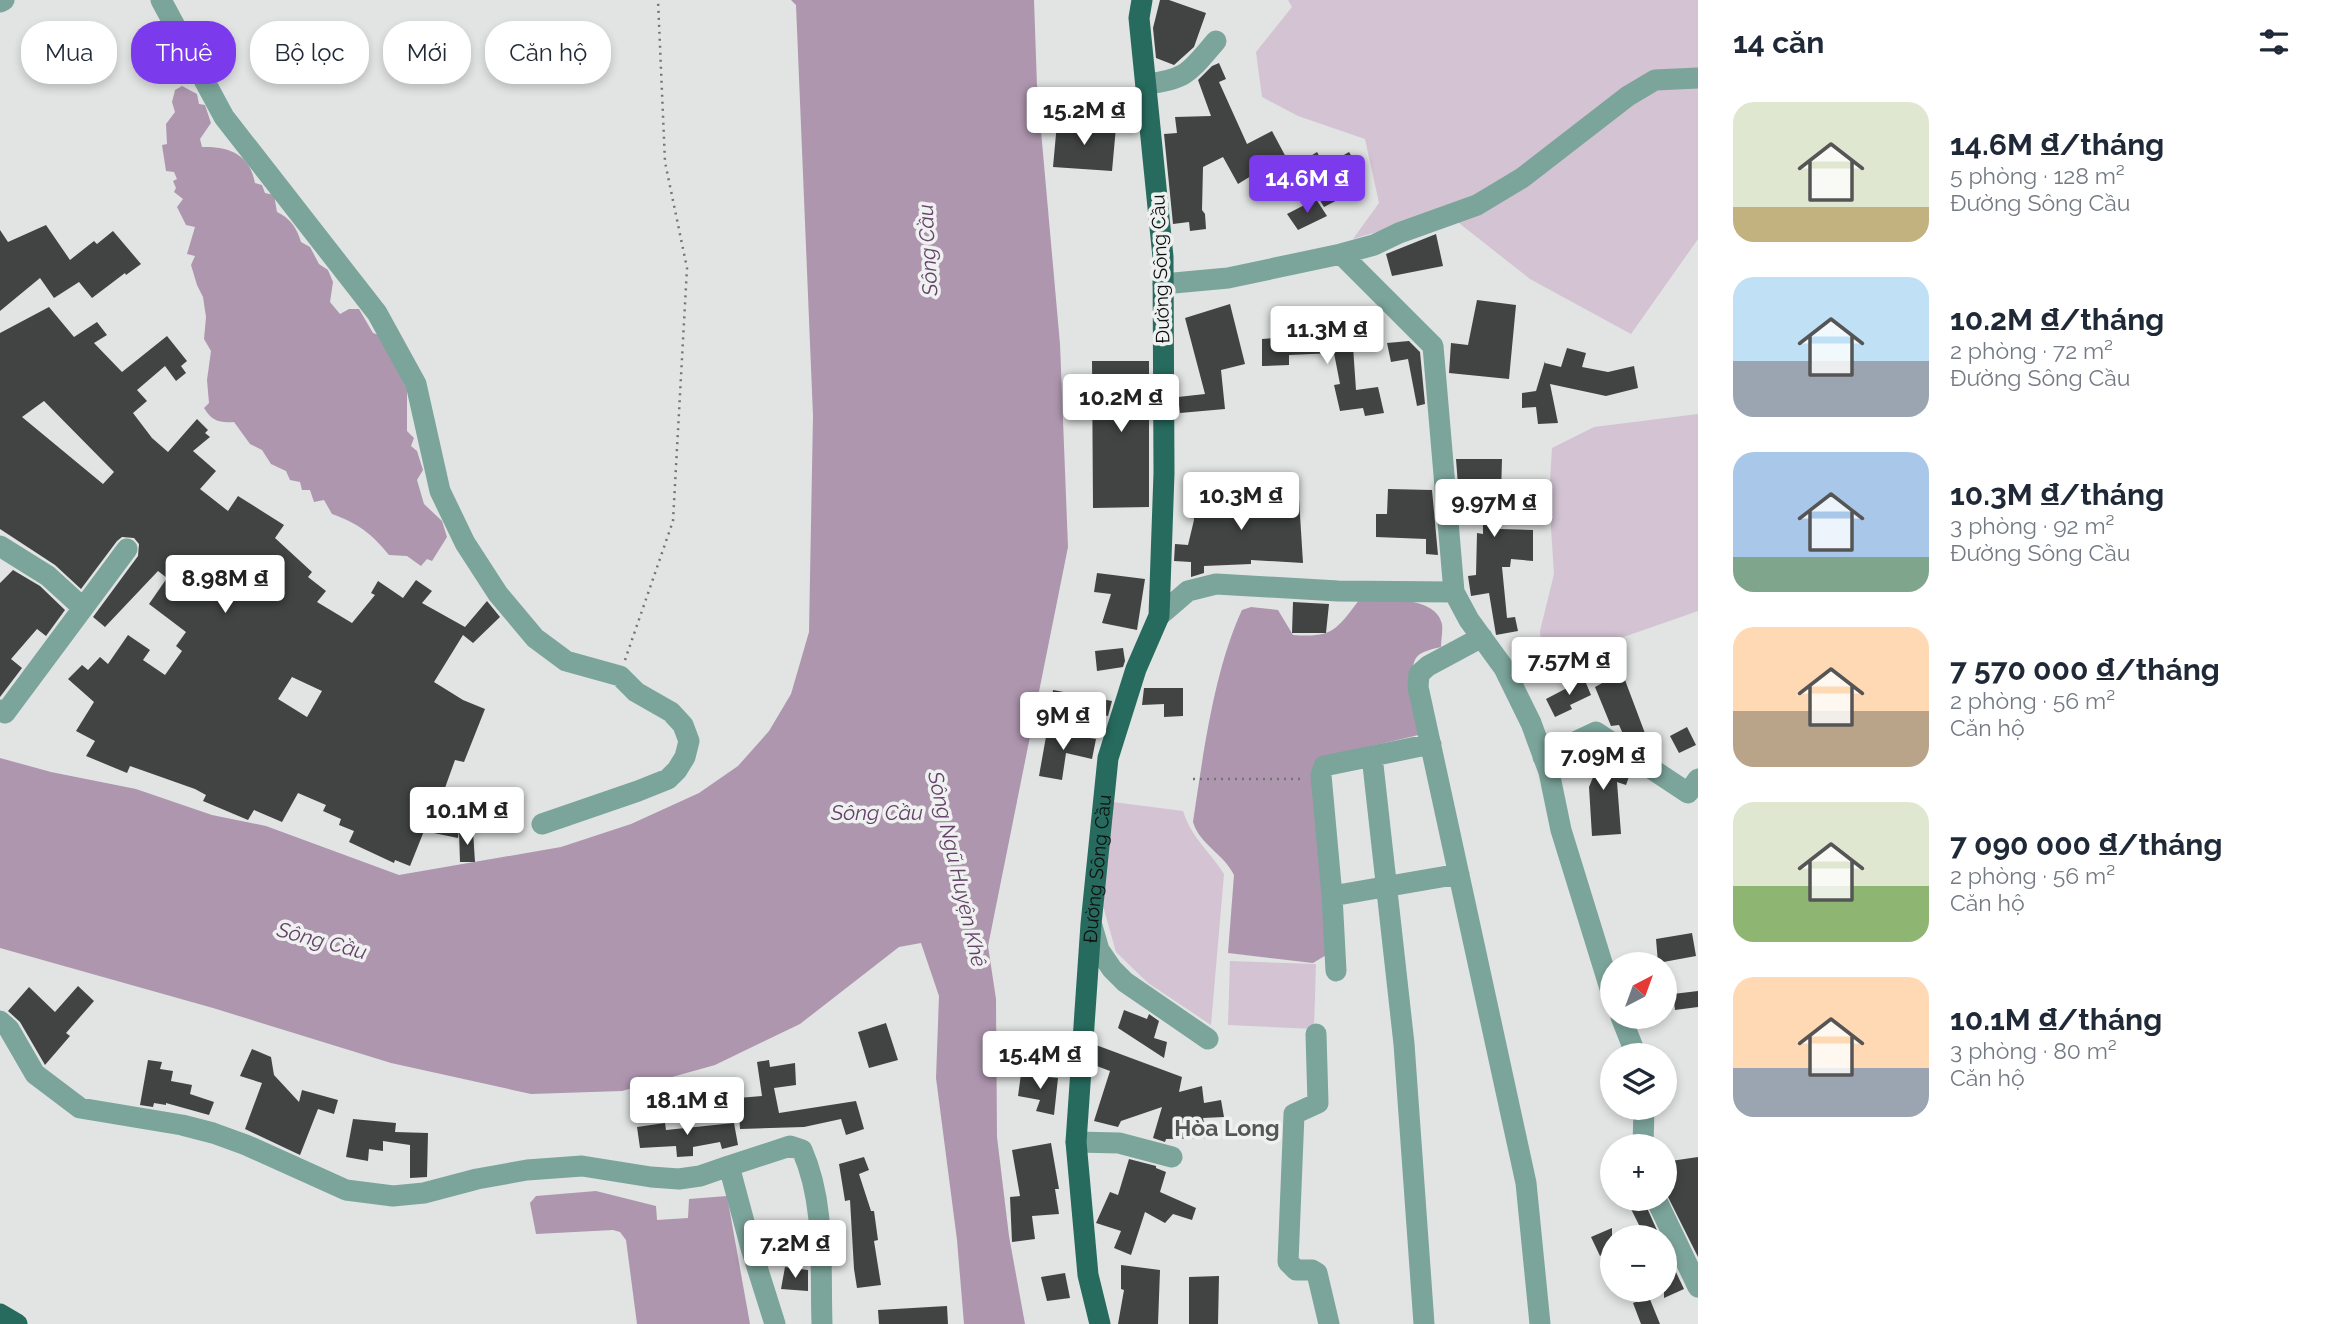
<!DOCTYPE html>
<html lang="vi">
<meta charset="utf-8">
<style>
body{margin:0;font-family:Raleway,sans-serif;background:#f2f2f3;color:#1f2937;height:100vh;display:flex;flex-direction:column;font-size:26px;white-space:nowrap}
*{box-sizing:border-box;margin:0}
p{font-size:23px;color:#747a83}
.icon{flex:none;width:38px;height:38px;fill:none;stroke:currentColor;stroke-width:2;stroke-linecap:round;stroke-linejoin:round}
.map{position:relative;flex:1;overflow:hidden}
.details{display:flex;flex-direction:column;background:#fff;width:630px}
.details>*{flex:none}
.top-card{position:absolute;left:21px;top:21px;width:665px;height:63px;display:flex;gap:14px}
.needle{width:46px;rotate:41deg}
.controls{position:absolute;left:1600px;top:952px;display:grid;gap:14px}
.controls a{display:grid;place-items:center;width:77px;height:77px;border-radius:50%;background:#fff;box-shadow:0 4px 10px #0003;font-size:35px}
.price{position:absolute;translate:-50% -60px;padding:0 16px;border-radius:7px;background:#fff;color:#222;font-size:23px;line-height:46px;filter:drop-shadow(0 2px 4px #0008)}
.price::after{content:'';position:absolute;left:50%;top:42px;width:21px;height:16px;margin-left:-10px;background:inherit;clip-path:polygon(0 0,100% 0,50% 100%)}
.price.current{background:#7c3aed;color:#fff}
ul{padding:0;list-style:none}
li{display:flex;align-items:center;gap:21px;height:175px;padding:0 35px}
li span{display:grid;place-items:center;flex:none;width:196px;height:140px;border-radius:21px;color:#555}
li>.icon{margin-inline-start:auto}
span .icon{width:84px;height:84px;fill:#fffc;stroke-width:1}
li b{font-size:30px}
h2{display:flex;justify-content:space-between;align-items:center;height:84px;padding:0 35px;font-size:30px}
.tag{padding:0 24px;border-radius:28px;background:#fff;box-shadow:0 4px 10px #0003;font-size:24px;line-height:63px}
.tag.current{background:#7c3aed;color:#fff}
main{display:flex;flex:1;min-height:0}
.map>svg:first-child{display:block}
.green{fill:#d3c3d3}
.water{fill:#ae96af}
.building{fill:#414443;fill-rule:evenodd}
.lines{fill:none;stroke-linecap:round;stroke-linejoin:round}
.path{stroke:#737575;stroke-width:2.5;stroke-dasharray:2 5;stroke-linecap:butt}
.minor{stroke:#7ba49a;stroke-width:21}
.major{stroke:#276b5e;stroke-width:21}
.labels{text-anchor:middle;stroke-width:7;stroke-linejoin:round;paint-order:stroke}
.street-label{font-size:19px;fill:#0e0f0f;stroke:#eef1f0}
.water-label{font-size:21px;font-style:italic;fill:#654167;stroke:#eef1f0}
.quarter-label{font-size:23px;font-weight:bold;fill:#545756;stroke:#eef1f0}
</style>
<main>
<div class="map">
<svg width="1698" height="1324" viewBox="0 0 1698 1324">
<rect width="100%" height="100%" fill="#e1e4e3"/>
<path class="green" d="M1288 0H1698V239L1631 334 1530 279 1445 212 1353 239 1379 203 1365 139 1298 116 1262 97 1256 52 1292 7Z
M1698 414V611L1612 641 1542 658 1540 631 1554 574 1549 497 1552 448 1594 427Z
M1113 802 1183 811C1192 839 1209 850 1224 874L1211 1025 1148 983 1116 952 1103 906Z
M1230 961 1316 964 1314 1029 1228 1025Z"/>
<path class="water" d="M791 0H1034L1037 86 1060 344 1068 547 988 946 996 999 997 1137 1009 1236 1025 1324H964L957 1240 936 1078 939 996 921 943 899 947 800 1024 715 1065 622 1091 531 1094 391 1063 213 1008 0 948V758L51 772 136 789 212 815 266 826 399 875 561 847 631 824 699 793 738 766 769 731 791 694 809 632 813 416 796 5Z
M182 86 197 94 199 104 205 105 211 123 200 139 202 147C228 146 250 154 255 183L262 185 265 193 274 195 277 212C290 218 297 228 301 242L310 247 319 264 328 270 333 282 330 302 340 314 349 309H359L373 333 379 335 407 389V431L414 438 411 446 417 451 423 470 417 480 424 504 442 521 447 537 432 561 427 559 421 566 407 556 389 555C371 533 359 524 332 514L324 500 314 502 310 490H302L300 482 290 480 286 471 271 464 262 450 250 444 234 422C219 423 212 421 204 408L209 403 207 380 211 351 204 339 206 317 203 297 197 285 191 265 195 256 187 254 195 227 186 225 177 207 183 199 174 192 176 188 173 181 177 179 174 172 166 171 162 145 167 144 166 124 175 112 172 102 175 90Z
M1360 599C1382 600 1436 595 1442 624 1443 631 1441 640 1441 647 1433 649 1421 651 1416 658 1406 673 1420 716 1423 734L1324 757 1328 954 1313 963 1228 953 1234 875C1224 854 1200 845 1193 822 1203 756 1214 670 1242 610L1251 607 1278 610 1293 635C1333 638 1336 630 1360 599Z
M596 1191 656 1206 657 1220 688 1218 689 1199 727 1196 750 1324H637L626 1240 620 1232 613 1230 536 1234 530 1203 536 1196Z"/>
<path class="building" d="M1160 0H1169L1206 13 1194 47 1174 65 1156 58 1153 28Z
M1219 63 1226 79 1219 82 1247 144 1272 131 1288 161 1267 173 1264 168 1238 184 1223 157 1203 167 1202 210 1205 214 1206 229 1190 231 1189 222 1173 224 1164 134 1177 133 1175 117 1211 116 1198 80 1212 66Z
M1057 123 1116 127 1112 171 1053 167Z
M1317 152 1325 166 1349 152 1360 170 1336 184 1343 197 1324 207 1298 164Z
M1316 199 1327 216 1298 230 1287 214Z
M46 225 70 260 94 241 97 244 113 231 141 264 126 275 125 273 92 298 79 282 54 298 40 278 0 311V230L8 242Z
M1436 234 1443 266 1392 276 1386 254Z
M1477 300 1516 305 1509 379 1449 373 1451 343 1468 345Z
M1230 304 1245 364 1221 370 1225 409 1180 413 1178 397 1205 394 1185 318Z
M49 307 74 337 97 322 107 335 94 343 122 372 167 336 187 361 181 366 186 373 176 381 165 366 137 390 147 401 133 413 152 438 168 452 197 419 208 430 205 433 210 437 193 451 216 471 200 489 228 511 238 496 284 525 275 538 312 572 308 577 326 591 317 602 352 623 375 595 371 593 378 581 403 598 416 580 432 591 422 603 465 627 487 601 500 617 473 643 463 635 434 682 463 700 485 709 464 762 455 760 441 799 462 802 458 838 424 831 410 866 395 860 394 863 349 842 354 831 339 825 341 819 323 811 326 805 298 793 282 822 254 810 248 820 203 801 206 795 195 789 130 766 127 773 86 756 95 741 76 731 94 702 68 679 82 665 88 670 100 657 108 664 128 635 150 650 143 660 165 675 182 651 176 646 186 632 149 604 167 578 158 571 105 627 93 617 138 556 139 544 134 538 122 537 117 541 81 589 55 565 0 529V333ZM44 401 114 472 103 484 22 417ZM292 677 322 691 307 717 278 699Z
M1352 332 1356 390 1378 387 1384 413 1365 416 1363 408 1340 411 1334 385 1340 384 1334 353 1289 355V365L1262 366V339Z
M1409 341 1420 352 1425 404 1417 406 1408 359 1391 362 1387 343Z
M1567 348 1586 353 1582 367 1608 372 1634 366 1638 388 1606 396 1550 384 1558 423 1538 424 1536 407 1522 408V393L1536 391 1545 361V363L1561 367Z
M1092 361H1149V507L1093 508Z
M1456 459H1502L1500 529 1533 530V561L1511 559 1510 567H1502L1507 618 1515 617 1518 631 1496 635 1489 593 1471 596 1468 576 1476 575 1477 533 1483 534V486L1458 485Z
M1388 489 1432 490 1438 555 1426 554V539L1376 537V514H1387Z
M1226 491 1227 501 1265 497V502L1299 499 1303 563 1251 560V564L1204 566V573L1191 577V562L1174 561 1175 544 1188 545 1194 520 1192 493Z
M13 570 40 586 65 610 46 636 37 629 11 659 22 668 0 697V583Z
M1097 573 1145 579 1137 630 1102 623 1111 594 1094 592Z
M1293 602 1329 604 1326 633H1292Z
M1123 648 1125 661 1123 667 1097 671 1095 651Z
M1622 672 1646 736 1633 741 1623 734 1619 725 1611 726 1595 687Z
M1583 676 1591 695 1570 705 1572 709 1555 717 1546 699 1567 688 1566 685Z
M1144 688H1183V716L1164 717V704L1142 705Z
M1053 690 1112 701 1108 716 1052 705Z
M1687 727 1696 745 1679 753 1670 736Z
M1047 731 1096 739 1092 759 1066 753 1062 780 1039 776Z
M1584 752 1619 763 1631 771 1626 785 1617 782 1621 834 1592 836 1589 787 1594 775 1570 765 1574 757Z
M473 831 475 862H460L459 832Z
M1692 933 1696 956 1658 963 1656 939Z
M78 986 94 1001 66 1033 70 1036 45 1065 20 1022 8 1011 29 987 55 1012Z
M1698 991V1007L1675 1010 1673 994Z
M1124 1010 1147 1019 1149 1014 1159 1021 1154 1038 1167 1042 1164 1058 1118 1028Z
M886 1023 898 1060 869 1068 858 1032Z
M1049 1044 1066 1048 1064 1072 1047 1060Z
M1096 1045 1182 1077 1179 1092 1202 1086 1204 1103 1221 1100 1224 1117 1203 1118 1207 1138 1166 1139 1165 1142 1153 1138 1162 1107 1121 1121 1118 1127 1094 1121 1110 1071 1094 1065Z
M252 1049 271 1057 274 1075 299 1102 302 1090 338 1100 334 1114 318 1109 300 1155 245 1129 262 1083 240 1076Z
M148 1060 162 1062 160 1069 173 1071 171 1081 192 1085 190 1094 214 1102 209 1115 166 1103V1105L154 1103 153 1107 140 1105Z
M769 1060 770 1067 795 1063 796 1085 774 1088 779 1113 856 1101 864 1129 846 1135 841 1119 804 1127 740 1129 738 1098 762 1096 757 1062Z
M1021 1074 1058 1078 1054 1115 1036 1111 1040 1100 1018 1096Z
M353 1119 396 1123 395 1132 428 1133 427 1177 410 1178V1145L383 1141V1151L369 1149 368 1161 346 1157Z
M665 1123 666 1130 734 1123 738 1145 722 1149 720 1142 693 1147V1156L677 1157 676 1146 640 1148 637 1127Z
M1051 1143 1059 1189H1055L1059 1214 1032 1216 1035 1239 1012 1242 1010 1197 1020 1196 1012 1150Z
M864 1157 869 1170 859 1174 871 1211H874L878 1240 874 1241 881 1285 857 1288 854 1269 850 1200 845 1201 839 1164Z
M1698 1157V1257L1664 1189V1162Z
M1129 1159 1156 1166V1168L1166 1172 1160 1192 1196 1208 1192 1220 1173 1214 1165 1223 1145 1212 1131 1255 1114 1248 1121 1231 1096 1223 1110 1192 1118 1195Z
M1626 1199H1643L1660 1237H1645Z
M1612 1228V1250L1600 1256 1591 1237Z
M1664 1247 1684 1289 1664 1298Z
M1121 1265 1160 1270 1158 1324H1118L1124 1290 1121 1289Z
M785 1267 808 1270V1291L781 1289Z
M1065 1273 1070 1298 1047 1301 1041 1277Z
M1219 1276 1218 1324H1189V1277Z
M1649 1297 1660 1324H1641L1633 1303Z
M947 1306 948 1324H879L878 1310Z"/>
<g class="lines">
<path class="path" d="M625 660 673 521 687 268 665 162 658 0
M1193 779H1304"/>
<path class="minor" d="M161 0 224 117 377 313 416 384 440 491 465 543 498 594 535 638 566 661 620 676 636 692 671 712 683 725 689 741 685 757 677 770 668 779 638 791 542 824
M0 2 4 0
M1147 84C1188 79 1190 71 1216 41
M1341 254 1433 346 1454 592
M1163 284 1228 278 1341 254 1374 245 1399 233 1477 205 1522 178 1628 96 1655 80 1698 78
M0 546 48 576 83 608
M1159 616 1188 591 1216 584 1338 591 1454 592 1469 620 1504 668 1531 723 1549 772 1561 830 1612 995
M1482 637 1428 666 1419 674 1418 687 1526 1183 1540 1324
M0 710 5 713 127 549
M1372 756 1404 1044 1424 1324
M1543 757 1596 732 1688 793 1698 779
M1332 896 1459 874
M1092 926 1099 950 1112 969 1125 982 1208 1039
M1336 971 1332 896 1321 775 1324 766 1431 744
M1621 1017 1636 1055
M0 1021 9 1029 35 1074 80 1108 182 1125 213 1133 246 1145 346 1190 393 1196 424 1193 477 1179 527 1170 582 1166 651 1177 679 1179 700 1176 729 1166 751 1248 775 1324
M1316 1034 1318 1103 1294 1114 1288 1262 1296 1270H1312L1317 1273 1329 1324
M1076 1142 1119 1143 1172 1157
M1643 1146 1644 1108
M729 1166 790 1146 802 1150C826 1204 820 1267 822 1324
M1656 1199 1698 1287"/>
<g class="major">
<path d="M0 1314 17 1324"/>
<path id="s1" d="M1100 1324 1088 1275 1076 1142 1091 924 1108 758 1136 669 1159 616 1164 473 1163 257 1139 18 1142 0"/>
</g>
</g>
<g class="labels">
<g class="street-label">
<text transform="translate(1160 269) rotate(-92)" y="7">Đường Sông Cầu</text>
<text dy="7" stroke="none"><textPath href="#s1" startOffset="458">Đường Sông Cầu</textPath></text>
</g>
<g class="water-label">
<text transform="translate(928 250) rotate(-93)" y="7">Sông Cầu</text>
<text x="877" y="820">Sông Cầu</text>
<text transform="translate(957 869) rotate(77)" y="7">Sông Ngũ Huyện Khê</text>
<text transform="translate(322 941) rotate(15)" y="7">Sông Cầu</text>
</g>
<g class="quarter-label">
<text x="1227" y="1136">Hòa Long</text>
</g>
</g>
</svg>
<div class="controls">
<a><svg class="needle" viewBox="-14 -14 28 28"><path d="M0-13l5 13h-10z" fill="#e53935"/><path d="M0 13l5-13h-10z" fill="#747a83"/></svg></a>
<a><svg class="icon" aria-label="layers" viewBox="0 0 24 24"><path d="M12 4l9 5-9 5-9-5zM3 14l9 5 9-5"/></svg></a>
<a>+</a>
<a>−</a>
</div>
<b class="price" style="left:1084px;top:147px">15.2M ₫</b>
<b class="price current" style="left:1307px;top:215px">14.6M ₫</b>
<b class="price" style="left:1327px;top:366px">11.3M ₫</b>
<b class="price" style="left:1121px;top:434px">10.2M ₫</b>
<b class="price" style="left:1241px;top:532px">10.3M ₫</b>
<b class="price" style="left:1494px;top:539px">9.97M ₫</b>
<b class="price" style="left:225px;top:615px">8.98M ₫</b>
<b class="price" style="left:1569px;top:697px">7.57M ₫</b>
<b class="price" style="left:1063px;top:752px">9M ₫</b>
<b class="price" style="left:1603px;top:792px">7.09M ₫</b>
<b class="price" style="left:467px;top:847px">10.1M ₫</b>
<b class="price" style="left:1040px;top:1091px">15.4M ₫</b>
<b class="price" style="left:687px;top:1137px">18.1M ₫</b>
<b class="price" style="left:795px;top:1280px">7.2M ₫</b>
<div class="top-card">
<a class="tag">Mua</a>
<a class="tag current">Thuê</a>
<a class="tag">Bộ lọc</a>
<a class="tag">Mới</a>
<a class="tag">Căn hộ</a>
</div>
</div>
<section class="details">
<h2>14 căn<svg class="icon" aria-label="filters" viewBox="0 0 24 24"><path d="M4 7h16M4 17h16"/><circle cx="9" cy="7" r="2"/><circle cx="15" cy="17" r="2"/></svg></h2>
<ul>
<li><span style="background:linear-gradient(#dfe7d0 75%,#c2b280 0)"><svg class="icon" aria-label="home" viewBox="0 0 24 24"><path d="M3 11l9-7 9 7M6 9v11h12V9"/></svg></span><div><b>14.6M ₫/tháng</b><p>5 phòng · 128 m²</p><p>Đường Sông Cầu</p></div></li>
<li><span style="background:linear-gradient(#bfe0f5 60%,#9aa5b1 0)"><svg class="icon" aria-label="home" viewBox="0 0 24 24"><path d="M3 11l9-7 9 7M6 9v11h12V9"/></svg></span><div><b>10.2M ₫/tháng</b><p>2 phòng · 72 m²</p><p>Đường Sông Cầu</p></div></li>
<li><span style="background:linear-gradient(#a9c7e8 75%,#7fa58c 0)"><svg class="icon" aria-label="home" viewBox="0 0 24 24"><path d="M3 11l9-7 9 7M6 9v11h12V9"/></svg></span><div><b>10.3M ₫/tháng</b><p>3 phòng · 92 m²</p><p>Đường Sông Cầu</p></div></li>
<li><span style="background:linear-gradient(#ffd9b3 60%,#b9a48a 0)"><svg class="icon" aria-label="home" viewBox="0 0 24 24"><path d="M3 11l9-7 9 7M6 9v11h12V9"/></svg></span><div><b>7 570 000 ₫/tháng</b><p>2 phòng · 56 m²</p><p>Căn hộ</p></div></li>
<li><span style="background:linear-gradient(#dfe7d0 60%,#8fb573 0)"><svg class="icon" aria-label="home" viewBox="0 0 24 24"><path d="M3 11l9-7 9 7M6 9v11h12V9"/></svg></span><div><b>7 090 000 ₫/tháng</b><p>2 phòng · 56 m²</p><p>Căn hộ</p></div></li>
<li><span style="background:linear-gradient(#ffd9b3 65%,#9aa5b1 0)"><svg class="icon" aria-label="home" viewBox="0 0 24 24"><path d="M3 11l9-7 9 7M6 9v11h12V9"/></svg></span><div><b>10.1M ₫/tháng</b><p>3 phòng · 80 m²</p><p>Căn hộ</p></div></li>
</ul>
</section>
</main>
